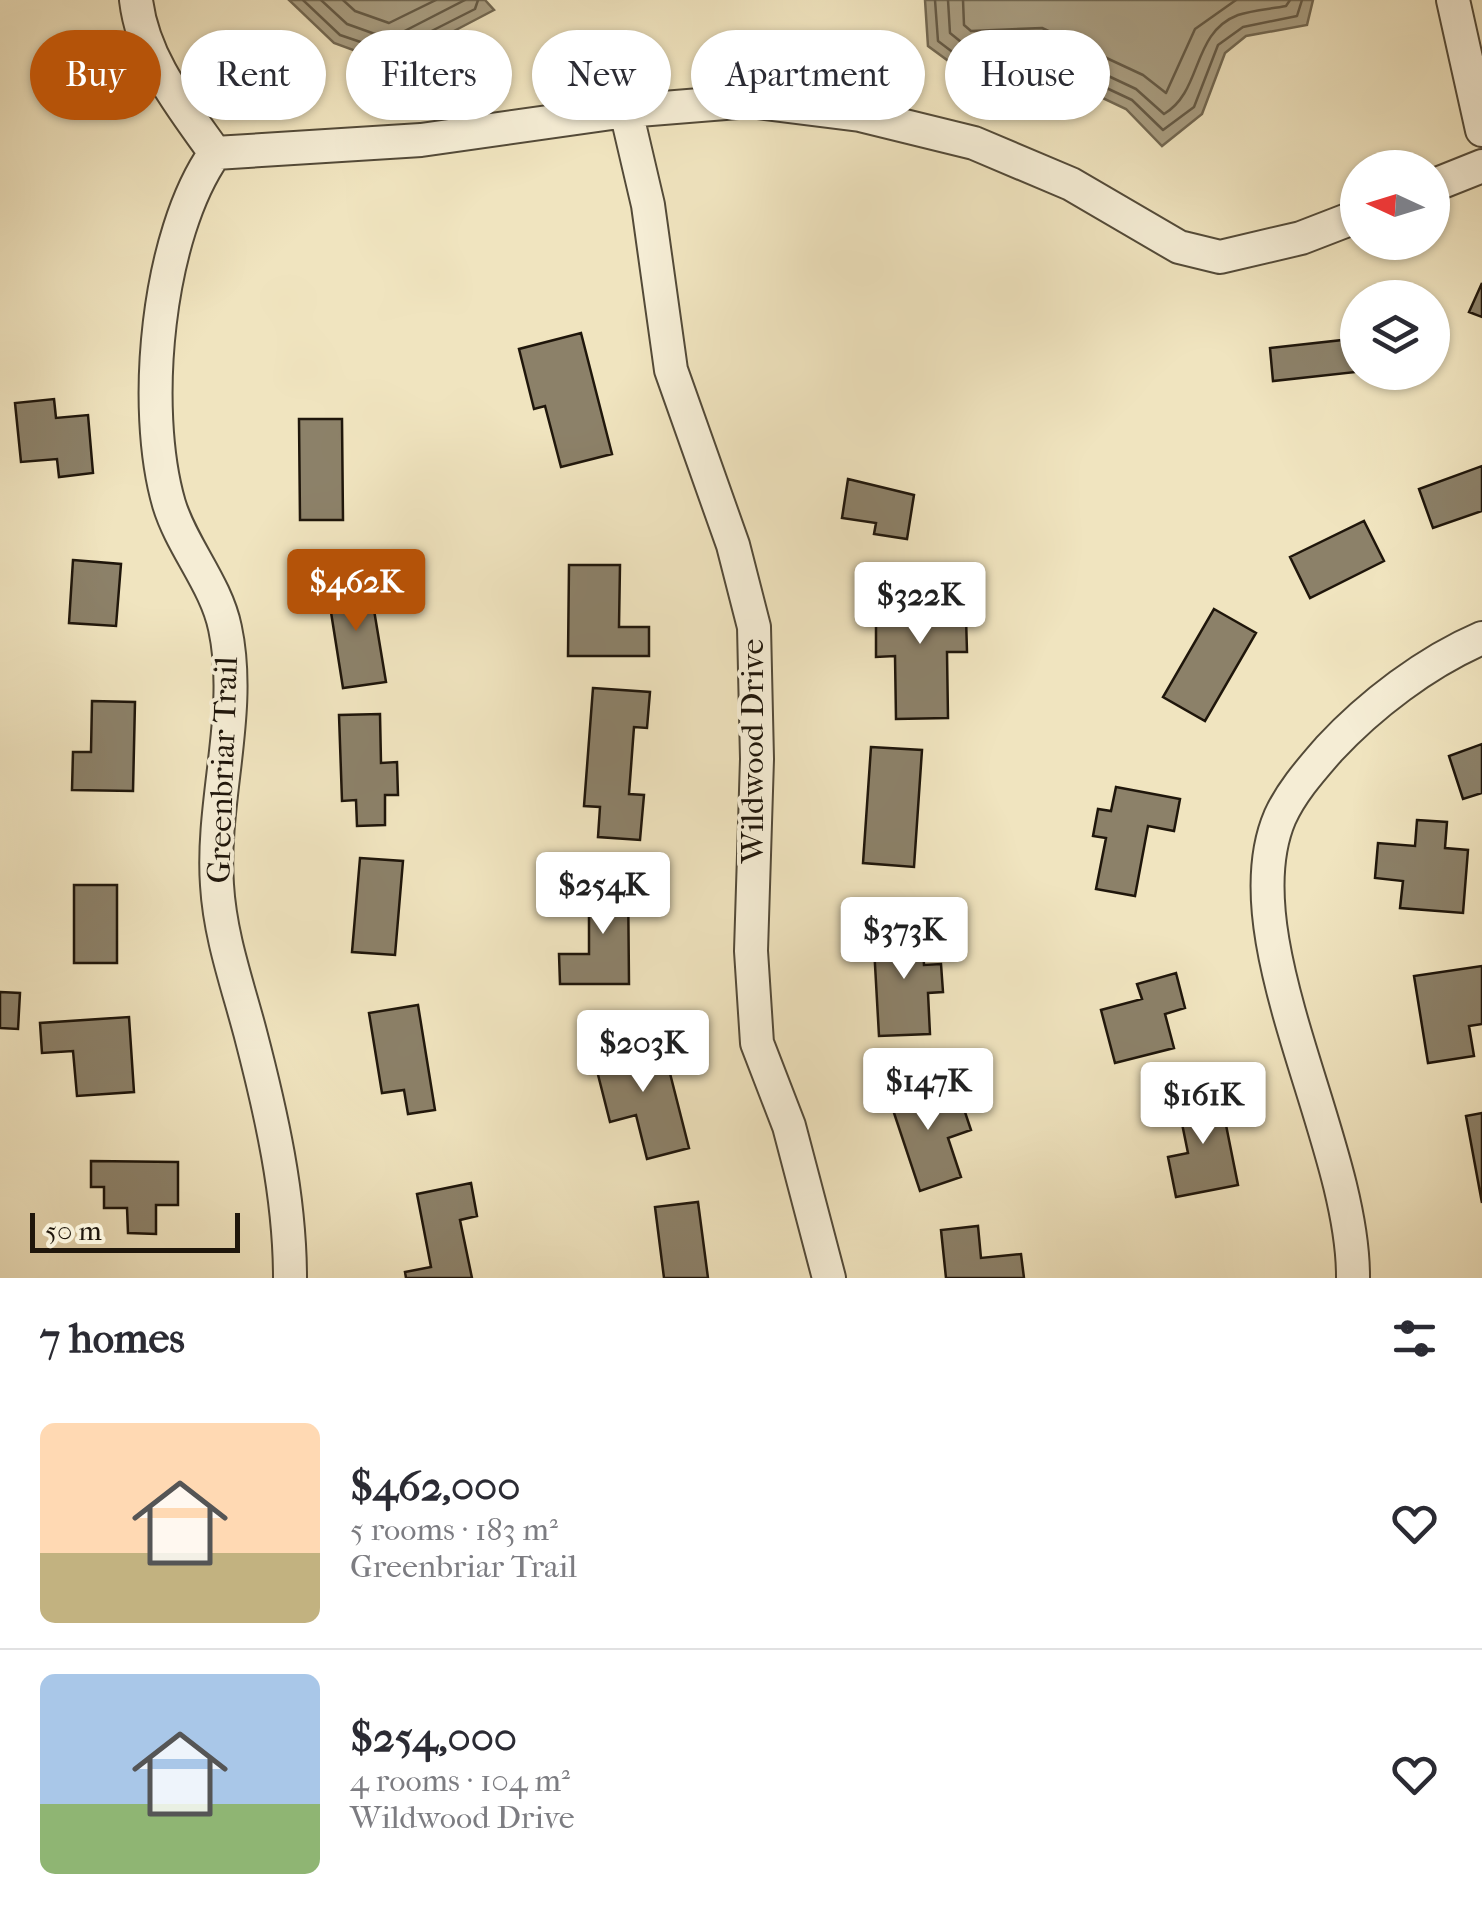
<!DOCTYPE html>
<meta charset="utf-8">
<style>
body{margin:0;font-family:"IM FELL French Canon",serif;background:#f2f2f3;color:#2b2b33;height:100vh;display:flex;flex-direction:column;font-size:38px;white-space:nowrap}
*{box-sizing:border-box;margin:0}
p{font-size:32px;color:#7c7c81}
.icon{flex:none;width:55px;height:55px;fill:none;stroke:currentColor;stroke-width:2;stroke-linecap:round;stroke-linejoin:round}
.map{position:relative;height:1278px;overflow:hidden}
.panel{display:flex;flex-direction:column;background:#fff;flex:1}
.panel>*{flex:none}
.guide{position:absolute;left:30px;top:30px;width:1422px;height:90px;display:flex;gap:20px}
.needle{width:65px;rotate:274deg}
.fabs{position:absolute;left:1340px;top:150px;display:grid;gap:20px}
.fabs a{display:grid;place-items:center;width:110px;height:110px;border-radius:50%;background:#fff;box-shadow:0 2px 8px #0004;font-size:50px}
.scale{position:absolute;left:30px;bottom:25px;width:210px;box-sizing:border-box;padding-left:10px;border:5px solid #1f160b;border-top:0;font-size:28px;line-height:35px;white-space:nowrap;color:#1f160b;-webkit-text-stroke:8px #f5edd5;paint-order:stroke}
.price{position:absolute;translate:-50% -85px;padding:0 22px;border-radius:10px;background:#fff;color:#222;font-size:32px;line-height:65px;filter:drop-shadow(0 2px 5px #0008)}
.price::after{content:'';position:absolute;left:50%;top:60px;width:30px;height:22px;margin-left:-15px;background:inherit;clip-path:polygon(0 0,100% 0,50% 100%)}
.price.current{background:#b45309;color:#fff}
ul{padding:0;list-style:none}
li{display:flex;align-items:center;gap:30px;height:250px;padding:0 40px}
li+li{border-top:2px solid #e1e1e2}
li span{display:grid;place-items:center;flex:none;width:280px;height:200px;border-radius:15px;color:#555}
li>.icon{margin-inline-start:auto}
span .icon{width:120px;height:120px;fill:#fffc;stroke-width:1}
li b{font-size:42px}
h2{display:flex;justify-content:space-between;align-items:center;height:120px;padding:0 40px;font-size:42px}
.tag{padding:0 35px;border-radius:45px;background:#fff;box-shadow:0 2px 8px #0004;font-size:35px;line-height:90px}
.tag.current{background:#b45309;color:#fff}
.map>svg:first-child{display:block}
.water{fill:#a99e82;stroke:#726852;stroke-width:2.5}
.lines{fill:none;stroke-linecap:round;stroke-linejoin:round}
.shore{stroke:#645a46;stroke-width:2.5}
.building{fill:#8c8169;stroke:#1f160b;stroke-width:2.5}
.street-casing{stroke:#534a38;stroke-width:36}
.street{stroke:#f5edd5;stroke-width:32}
.labels{text-anchor:middle;stroke-width:8;stroke-linejoin:round;paint-order:stroke}
.street-label{font-size:32px;fill:#1f160b;stroke:#f5edd5}
</style>
<div class="map">
<svg width="1482" height="1278" viewBox="0 0 1482 1278">
<rect width="100%" height="100%" fill="#f0e4bf"/>
<filter id="stains"><feTurbulence type="fractalNoise" baseFrequency=".002" numOctaves="4"/><feColorMatrix values="0 0 0 0 .2 0 0 0 0 .09 0 0 0 0 .02 0 0 0 .5 -.17"/></filter>
<radialGradient id="worn" r=".72"><stop offset=".6" stop-color="#630" stop-opacity="0"/><stop offset="1" stop-color="#630" stop-opacity=".3"/></radialGradient>
<path class="water" d="M289 0H485L494 10 391 64 334 43Z
M925 0H1313L1307 25 1246 36 1225 53 1202 114 1162 146 1126 109 1031 64 962 71 928 46Z"/>
<g class="lines">
<path class="shore" d="M303 0 340 35 390 52 475 9 478 0
M321 0 347 24 389 39 465 0
M343 0 355 11 389 23 436 0
M935 0 938 41 963 60 1034 54 1132 100 1163 130 1194 107 1218 45 1243 27 1297 16 1302 0
M948 0 950 33 966 46 1038 43 1136 89 1164 114C1203 91 1191 33 1238 15 1253 10 1271 9 1286 6L1290 0
M963 0 964 25 971 31 1042 28 1143 75 1166 93 1195 29 1236 0"/>
</g>
<path class="building" d="M1482 283V317L1469 312Z
M581 333 612 454 561 467 545 406 534 409 519 349Z
M1352 339 1356 372 1273 381 1270 348Z
M54 399 56 418 88 415 93 473 59 477 57 459 21 462 15 403Z
M299 419H342L343 520H300Z
M1482 466V511L1433 528 1419 489Z
M848 479 914 495 907 539 874 534 876 523 842 518Z
M1364 521 1384 561 1310 598 1290 557Z
M73 560 121 564 116 626 69 623Z
M569 565H620L619 627H649V656H568Z
M941 575 942 618 966 617 967 652H947L948 718 896 719 895 656 876 657V619L896 618 895 576Z
M369 580 386 682 343 688 327 587Z
M1214 609 1256 633 1205 721 1163 697Z
M593 688 650 692 647 728 634 727 629 794 644 795 640 840 598 837 600 807 584 806Z
M92 701 135 702 133 791 72 790 73 752H91Z
M380 714 381 763 397 762 398 795H385V825L357 826 356 800 342 801 339 715Z
M1482 744V793L1463 799 1449 756Z
M871 747 922 750 914 867 863 863Z
M1116 787 1180 799 1174 831 1148 826 1135 896 1096 889 1106 838 1093 836 1098 809 1111 811Z
M1417 820 1447 822 1445 848 1468 850 1463 913 1400 908 1403 881 1375 878 1378 843 1415 846Z
M360 858 403 861 395 955 352 952Z
M589 876H628L629 984H560L559 954H589Z
M74 885H117V963H74Z
M922 926 924 965 941 964 943 992 928 993 930 1034 879 1036 873 929Z
M1482 966V1024L1469 1026 1474 1056 1428 1063 1414 976Z
M1176 973 1185 1008 1165 1014 1174 1048 1115 1063 1101 1010 1142 999 1137 984Z
M0 992 20 993 18 1029 0 1028Z
M418 1005 435 1110 408 1114 404 1090 382 1093 369 1013Z
M129 1017 134 1092 77 1096 73 1051 42 1053 40 1023Z
M661 1038 689 1148 647 1159 636 1115 610 1122 593 1055Z
M925 1079 937 1112 962 1103 971 1130 948 1138 961 1177 920 1191 887 1092Z
M1219 1090 1238 1185 1176 1197 1168 1157 1188 1153 1177 1099Z
M1482 1113V1203L1466 1116Z
M91 1161 178 1162V1205H156V1234L128 1233 127 1208H104V1187H91Z
M471 1183 477 1216 460 1220 472 1278H406L405 1272 431 1267 417 1194Z
M698 1202 708 1278H664L655 1207Z
M978 1226 981 1258 1021 1254 1024 1278H946L941 1230Z"/>
<g class="lines">
<g class="street-casing">
<path id="street" d="M136 0C143 59 181 105 215 153
M1453 0 1482 130
M626 111 648 205 671 370 733 545 754 627 757 759 751 951 757 1043 789 1126 829 1278
M215 153 421 140 626 111 750 101 860 115 974 143 1071 184 1179 247 1220 257 1301 238 1358 216
M215 153C157 235 141 408 169 504 182 547 216 584 225 628 243 712 211 801 217 885 220 936 237 983 250 1032 271 1112 290 1196 290 1278
M1432 186 1482 166
M1353 1278C1354 1140 1228 938 1280 817 1292 791 1310 771 1329 749 1370 705 1426 662 1482 638"/>
</g>
<use href="#street" class="street"/>
</g>
<g class="labels">
<g class="street-label">
<text transform="translate(752 751) rotate(-90)" y="11">Wildwood Drive</text>
<text transform="translate(222 770) rotate(-88)" y="11">Greenbriar Trail</text>
</g>
</g>
<rect width="100%" height="100%" filter="url(#stains)"/>
<rect width="100%" height="100%" fill="url(#worn)"/>
</svg>
<div class="fabs">
<a><svg class="needle" viewBox="-14 -14 28 28"><path d="M0-13l5 13h-10z" fill="#e53935"/><path d="M0 13l5-13h-10z" fill="#7c7c81"/></svg></a>
<a><svg class="icon" aria-label="layers" viewBox="0 0 24 24"><path d="M12 4l9 5-9 5-9-5zM3 14l9 5 9-5"/></svg></a>
</div>
<div class="scale">50 m</div>
<b class="price current" style="left:356px;top:634px">$462K</b>
<b class="price" style="left:920px;top:647px">$322K</b>
<b class="price" style="left:603px;top:937px">$254K</b>
<b class="price" style="left:904px;top:982px">$373K</b>
<b class="price" style="left:643px;top:1095px">$203K</b>
<b class="price" style="left:928px;top:1133px">$147K</b>
<b class="price" style="left:1203px;top:1147px">$161K</b>
<div class="guide">
<a class="tag current">Buy</a>
<a class="tag">Rent</a>
<a class="tag">Filters</a>
<a class="tag">New</a>
<a class="tag">Apartment</a>
<a class="tag">House</a>
</div>
</div>
<section class="panel">
<h2>7 homes<svg class="icon" aria-label="filters" viewBox="0 0 24 24"><path d="M4 7h16M4 17h16"/><circle cx="9" cy="7" r="2"/><circle cx="15" cy="17" r="2"/></svg></h2>
<ul>
<li><span style="background:linear-gradient(#ffd9b3 65%,#c2b280 0)"><svg class="icon" aria-label="home" viewBox="0 0 24 24"><path d="M3 11l9-7 9 7M6 9v11h12V9"/></svg></span><div><b>$462,000</b><p>5 rooms · 183 m²</p><p>Greenbriar Trail</p></div><svg class="icon" aria-label="heart" viewBox="0 0 24 24"><path d="M12 20l-8-8c-3-5 5-10 8-4 3-6 11-1 8 4z"/></svg></li>
<li><span style="background:linear-gradient(#a9c7e8 65%,#8fb573 0)"><svg class="icon" aria-label="home" viewBox="0 0 24 24"><path d="M3 11l9-7 9 7M6 9v11h12V9"/></svg></span><div><b>$254,000</b><p>4 rooms · 104 m²</p><p>Wildwood Drive</p></div><svg class="icon" aria-label="heart" viewBox="0 0 24 24"><path d="M12 20l-8-8c-3-5 5-10 8-4 3-6 11-1 8 4z"/></svg></li>
</ul>
</section>
